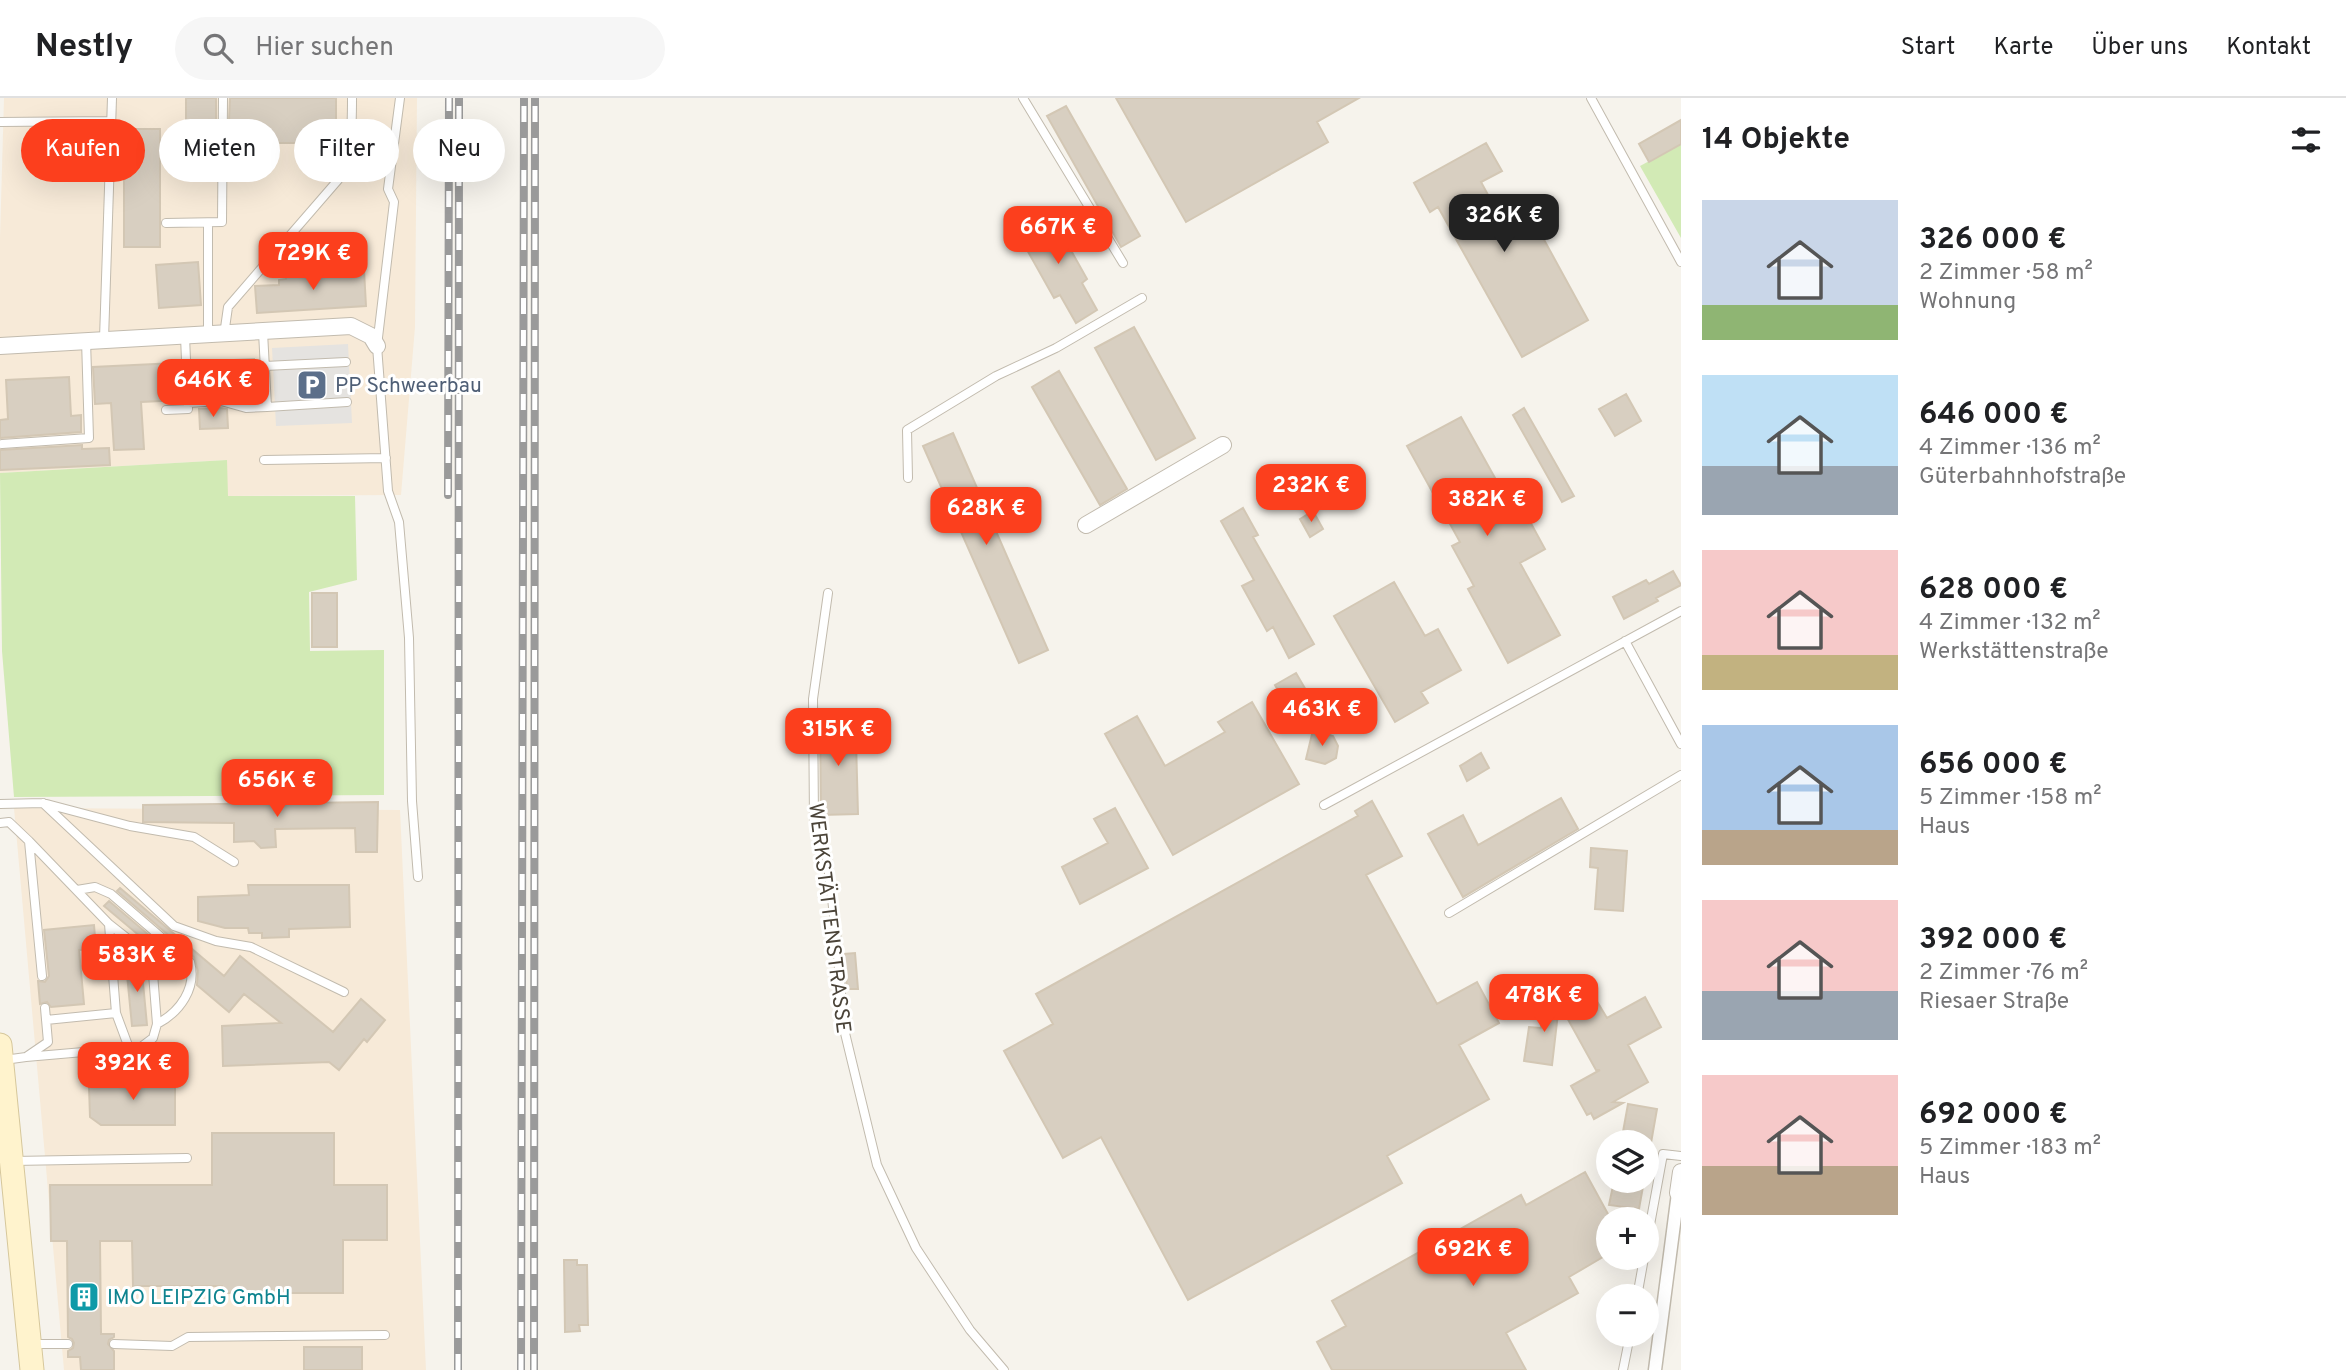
<!DOCTYPE html>
<html lang="de">
<meta charset="utf-8">
<style>
body{margin:0;font-family:Overpass,sans-serif;background:#f6f6f6;color:#202124;height:100vh;display:flex;flex-direction:column;font-size:26px;white-space:nowrap}
*{box-sizing:border-box;margin:0}
p{font-size:23px;color:#757577}
.icon{flex:none;width:38px;height:38px;fill:none;stroke:currentColor;stroke-width:2;stroke-linecap:round;stroke-linejoin:round}
.map{position:relative;flex:1;overflow:hidden}
.details{display:flex;flex-direction:column;background:#fff;width:665px}
.details>*{flex:none}
.top-card{position:absolute;left:21px;top:21px;width:665px;height:63px;display:flex;gap:14px}
.controls{position:absolute;left:1596px;top:1032px;display:grid;gap:14px}
.controls a{display:grid;place-items:center;width:63px;height:63px;border-radius:50%;background:#fff;box-shadow:0 7px 28px #0002;font-size:35px}
.price{position:absolute;translate:-50% -60px;padding:0 16px;border-radius:14px;background:#fc3f1d;color:#fff;font-size:23px;line-height:46px;filter:drop-shadow(0 2px 4px #0008)}
.price::after{content:'';position:absolute;left:50%;top:42px;width:21px;height:16px;margin-left:-10px;background:inherit;clip-path:polygon(0 0,100% 0,50% 100%)}
.price.active{background:#222;color:#fff}
ul{padding:0;list-style:none}
li{display:flex;align-items:center;gap:21px;height:175px;padding:0 21px}
li span{display:grid;place-items:center;flex:none;width:196px;height:140px;border-radius:0px;color:#555}
li>.icon{margin-inline-start:auto}
span .icon{width:84px;height:84px;fill:#fffc;stroke-width:1}
li b{font-size:30px}
h2{display:flex;justify-content:space-between;align-items:center;height:84px;padding:0 21px;font-size:30px}
.chip{padding:0 24px;border-radius:32px;background:#fff;box-shadow:0 7px 28px #0002;font-size:24px;line-height:63px}
.chip.active{background:#fc3f1d;color:#fff}
header{display:flex;align-items:center;gap:42px;box-sizing:border-box;height:98px;padding:0 35px;background:#fff;border-bottom:2px solid #e0e0e0}
header strong{font-size:33px}
nav{display:flex;gap:38px;margin-inline-start:auto;font-size:24px}
.search{width:490px;height:63px;background:#f6f6f6;display:flex;align-items:center;gap:18px;box-sizing:border-box;padding:0 24px;border-radius:38px;color:#757577;font-size:26px}
main{display:flex;flex:1;min-height:0}
.map>svg:first-child{display:block}
.commercial{fill:#f7ead8}
.green{fill:#d2eab5}
.parking{fill:#e5e3e0}
.building{fill:#d8cfc1;stroke:#d3c7b4;stroke-width:2}
.lines{fill:none;stroke-linecap:round;stroke-linejoin:round}
.service-casing{stroke:#c2bbae;stroke-width:10}
.pedestrian-casing{stroke:#c2bbae;stroke-width:15}
.minor-casing{stroke:#c2bbae;stroke-width:18}
.secondary-casing{stroke:#d6c79b;stroke-width:25}
.service{stroke:#fff;stroke-width:8}
.pedestrian{stroke:#fff;stroke-width:12}
.minor{stroke:#fff;stroke-width:16}
.secondary{stroke:#fff3cd;stroke-width:23}
.rail-casing{stroke:#9a9a9a;stroke-width:8}
.rail{stroke:#fff;stroke-width:5;stroke-dasharray:16;stroke-linecap:butt}
.labels{text-anchor:middle;stroke-width:6;stroke-linejoin:round;paint-order:stroke}
.service-label{font-size:21px;fill:#4e5e75;stroke:#fff;text-anchor:start}
.street-label{font-size:21px;fill:#4b4439;stroke:#fff}
.culture-label{font-size:21px;fill:#0d838f;stroke:#fff;text-anchor:start}
</style>
<header>
<strong>Nestly</strong>
<div class="search"><svg class="icon" aria-label="search" viewBox="0 0 24 24"><circle cx="10" cy="10" r="6"/><path d="M15 15l6 6"/></svg>Hier suchen</div>
<nav><a>Start</a><a>Karte</a><a>Über uns</a><a>Kontakt</a></nav>
</header>
<main>
<div class="map">
<svg width="1681" height="1272" viewBox="0 0 1681 1272">
<rect width="100%" height="100%" fill="#f6f3ec"/>
<path class="commercial" d="M4 0H417L415 229 401 397 227 398V362L0 375V140Z
M14 710 400 712 426 1272H64Z"/>
<path class="green" d="M1681 46V140L1640 68Z
M227 362 228 398H355L357 482 309 494 310 553 384 552V697L14 699 2 553 0 375Z"/>
<path class="parking" d="M348 246 352 325 276 328 272 250Z"/>
<path class="building" d="M186 0H216V22H186Z
M230 0H336V45H235V22H229Z
M1116 0H1359L1317 24 1328 44 1186 124Z
M1066 8 1140 138 1121 149 1047 18Z
M1681 22V46L1649 64 1639 46Z
M124 31H160V149H124Z
M1486 45 1502 73 1481 84 1507 132 1531 118 1588 222 1522 259 1438 109 1430 114 1414 85Z
M1050 115 1087 181 1082 185 1097 212 1076 225 1060 197 1054 200 1017 134Z
M198 164 201 207 159 210 156 167Z
M364 172 366 208 257 215 255 188 279 187V182L286 181V176Z
M1134 229 1195 340 1156 362 1095 250Z
M254 261 255 288 235 290 230 299 221 296 194 298 193 264Z
M176 265H180L181 302 141 304 144 351 114 352 111 305 95 306 93 269Z
M1059 273 1127 391 1100 407 1032 289Z
M69 279 71 318 81 317V334L0 340V322L8 321 6 282Z
M1626 296 1641 323 1615 338 1599 311Z
M220 310 227 311 228 330 200 331 199 311Z
M1524 310 1574 398 1562 404 1513 317Z
M1461 319 1514 414 1522 409 1545 451 1520 465 1560 537 1508 565 1468 491 1474 488 1452 448 1460 444 1407 348Z
M953 335 1048 552 1019 565 923 348Z
M82 347V351L109 350 110 367 0 372V352Z
M1243 410 1258 437 1253 439 1314 546 1289 560 1273 529 1267 533 1242 488 1254 482 1221 423Z
M1313 413 1323 431 1310 439 1300 421Z
M1673 473 1681 487 1656 500 1658 503 1624 521 1613 499 1646 482 1649 486Z
M1394 484 1425 538 1438 531 1461 572 1421 594 1428 605 1395 624 1334 518Z
M312 495H337V549H312Z
M1296 575 1321 618 1300 630 1275 587Z
M1252 604 1299 686 1173 757 1105 636 1137 618 1165 668 1225 634 1218 624Z
M820 618H845L846 643H856L858 716 821 717Z
M1313 632 1333 638 1338 648 1336 660 1325 666 1306 661Z
M1481 655 1489 670 1467 683 1460 668Z
M1561 700 1578 731 1463 799 1428 736 1463 717 1478 747Z
M1372 703 1402 758 1366 777 1437 906 1477 884 1499 925 1459 947 1489 1001 1387 1058 1402 1085 1188 1202 1101 1039 1063 1060 1004 953 1053 926 1036 896 1358 718 1355 713Z
M378 704 377 754H356L355 730 275 731 276 749 261 750 254 743 234 744V725L143 724V707Z
M1115 710 1148 770 1080 806 1062 769 1108 745 1094 721Z
M1591 750 1627 753 1623 813 1595 811 1598 770 1590 769Z
M248 787H349L350 829 289 831V839L262 840V835H249L248 830H225L198 823V799L249 797Z
M120 790 224 878 240 858 333 934 361 901 385 922 367 944 364 941 339 972 329 964 223 968 222 928 281 925 244 896 229 914 197 887 198 873 194 859 117 793Z
M109 803 184 867 185 876 104 808Z
M94 827 96 851 79 852 84 906 51 909 47 904 40 906 38 883 45 884 49 878 44 832Z
M855 855 858 891H847L844 856Z
M141 864 147 927 132 928 126 866Z
M1545 897 1560 898 1552 967 1524 963 1529 929 1541 930Z
M1645 899 1661 929 1628 947 1648 984 1613 1004 1623 1005 1594 1021 1591 1015 1587 1017 1571 988 1600 972H1596L1565 916 1595 900 1607 920Z
M101 981H175V1027H101L90 1019 89 989Z
M1628 1006 1657 1011 1651 1045H1621Z
M212 1035H334V1087H387V1142H343V1195H222V1188H133L132 1143H100L101 1236H114V1239L109 1242 108 1246 114 1253V1272H81L80 1259H68V1253L73 1250 74 1245 72 1241 68 1239 67 1143H51L50 1087H212Z
M1585 1074 1608 1116V1156L1569 1179 1578 1195 1506 1235 1526 1272H1332L1317 1244 1346 1228 1332 1203 1521 1097 1526 1107Z
M1614 1083H1644L1639 1111 1609 1107Z
M564 1162H577V1167H587L588 1227H579L580 1233 565 1234Z
M304 1249H362V1272H304Z"/>
<g class="lines">
<g class="service-casing">
<path id="service" d="M400 0 388 91 394 104 377 248 388 393 399 424 409 540 412 703 418 779
M1023 0 1123 165
M1591 0 1681 164
M0 24 111 23
M44 61 110 60
M166 125 222 124 223 0
M208 125V237
M263 234 267 309 347 304
M224 237 228 209 338 82C352 55 352 30 352 0
M104 241 112 0
M265 268 346 264
M188 305 221 303 246 310 267 309
M166 312 188 311 185 238
M2 346 89 340 86 242
M264 362 386 360
M908 380 907 332 996 278 1056 250 1142 200
M828 495 813 601 814 722 827 759 836 834 844 931 877 1067 916 1150 970 1232 1004 1272
M1625 543 1681 646
M43 705 174 828 216 843 251 849 344 894
M0 706 43 705 130 728 194 739 234 764
M1324 707 1681 513
M0 725 9 724 29 743 42 878
M29 743 109 826 116 915 46 922
M77 792 95 789 111 796 190 864C197 890 180 914 157 926
M1449 815 1681 677
M116 915 129 950
M26 959 141 949 153 940 157 926 152 863 147 856 109 826
M4 962 26 959 48 944 45 910
M13 1063 187 1060
M1647 1143 1663 1056 1681 1058
M1637 1199 1644 1160
M32 1246H68
M114 1246 172 1248 188 1239 385 1237
M1623 1272 1630 1237"/>
</g>
<g class="pedestrian-casing">
<path id="pedestrian" d="M1655 1272 1678 1095"/>
</g>
<g class="minor-casing">
<path id="minor" d="M0 248 351 228 371 238 377 248
M1086 427 1223 347
M1678 1095 1681 1074"/>
</g>
<g class="secondary-casing">
<path id="secondary" d="M0 947 32 1272"/>
</g>
<use href="#service" class="service"/>
<use href="#pedestrian" class="pedestrian"/>
<use href="#minor" class="minor"/>
<use href="#secondary" class="secondary"/>
<g class="rail-casing">
<path id="rail" d="M448 397 449 0
M458 1272 459 0
M521 1272 524 0
M534 1272 535 0"/>
</g>
<use href="#rail" class="rail"/>
</g>
<defs>
<g id="parking-square" transform="scale(1.575)"><rect x="-9" y="-9" width="18" height="18" rx="4" fill="#5c6f8a" stroke="#fff"/><path d="M-3.5-5.5H1a3.5 3.5 0 0 1 0 7H-1V5.5H-3.5ZM-1-3.4V-.6H.8a1.4 1.4 0 0 0 0-2.8Z" fill="#fff"/></g>
<g id="building-square" transform="scale(1.575)"><rect x="-9" y="-9" width="18" height="18" rx="4" fill="#0f9aa8" stroke="#fff"/><path d="M-4-6H4V6H1V3H-1V6H-4ZM-2.5-4.3h1.7v1.8h-1.7ZM.8-4.3h1.7v1.8H.8ZM-2.5-1h1.7V.8h-1.7ZM.8-1h1.7V.8H.8Z" fill="#fff"/></g>
</defs>
<g fill-rule="evenodd">
<use href="#parking-square" x="312" y="287"/>
<use href="#building-square" x="84" y="1199"/>
</g>
<g class="labels">
<g class="service-label">
<text x="335" y="294">PP Schweerbau</text>
</g>
<g class="street-label">
<text transform="translate(830 820) rotate(83)" y="7">WERKSTÄTTENSTRASSE</text>
</g>
<g class="culture-label">
<text x="107" y="1206">IMO LEIPZIG GmbH</text>
</g>
</g>
</svg>
<div class="controls">
<a><svg class="icon" aria-label="layers" viewBox="0 0 24 24"><path d="M12 4l9 5-9 5-9-5zM3 14l9 5 9-5"/></svg></a>
<a>+</a>
<a>−</a>
</div>
<b class="price active" style="left:1504px;top:156px">326K €</b>
<b class="price" style="left:1058px;top:168px">667K €</b>
<b class="price" style="left:313px;top:194px">729K €</b>
<b class="price" style="left:213px;top:321px">646K €</b>
<b class="price" style="left:1311px;top:426px">232K €</b>
<b class="price" style="left:1487px;top:440px">382K €</b>
<b class="price" style="left:986px;top:449px">628K €</b>
<b class="price" style="left:1322px;top:650px">463K €</b>
<b class="price" style="left:838px;top:670px">315K €</b>
<b class="price" style="left:277px;top:721px">656K €</b>
<b class="price" style="left:137px;top:896px">583K €</b>
<b class="price" style="left:1544px;top:936px">478K €</b>
<b class="price" style="left:133px;top:1004px">392K €</b>
<b class="price" style="left:1473px;top:1190px">692K €</b>
<div class="top-card">
<a class="chip active">Kaufen</a>
<a class="chip">Mieten</a>
<a class="chip">Filter</a>
<a class="chip">Neu</a>
</div>
</div>
<section class="details">
<h2>14 Objekte<svg class="icon" aria-label="filters" viewBox="0 0 24 24"><path d="M4 7h16M4 17h16"/><circle cx="9" cy="7" r="2"/><circle cx="15" cy="17" r="2"/></svg></h2>
<ul>
<li><span style="background:linear-gradient(#c9d6e8 75%,#8fb573 0)"><svg class="icon" aria-label="home" viewBox="0 0 24 24"><path d="M3 11l9-7 9 7M6 9v11h12V9"/></svg></span><div><b>326 000 €</b><p>2 Zimmer · 58 m²</p><p>Wohnung</p></div></li>
<li><span style="background:linear-gradient(#bfe0f5 65%,#9aa5b1 0)"><svg class="icon" aria-label="home" viewBox="0 0 24 24"><path d="M3 11l9-7 9 7M6 9v11h12V9"/></svg></span><div><b>646 000 €</b><p>4 Zimmer · 136 m²</p><p>Güterbahnhofstraße</p></div></li>
<li><span style="background:linear-gradient(#f6c9c9 75%,#c2b280 0)"><svg class="icon" aria-label="home" viewBox="0 0 24 24"><path d="M3 11l9-7 9 7M6 9v11h12V9"/></svg></span><div><b>628 000 €</b><p>4 Zimmer · 132 m²</p><p>Werkstättenstraße</p></div></li>
<li><span style="background:linear-gradient(#a9c7e8 75%,#b9a48a 0)"><svg class="icon" aria-label="home" viewBox="0 0 24 24"><path d="M3 11l9-7 9 7M6 9v11h12V9"/></svg></span><div><b>656 000 €</b><p>5 Zimmer · 158 m²</p><p>Haus</p></div></li>
<li><span style="background:linear-gradient(#f6c9c9 65%,#9aa5b1 0)"><svg class="icon" aria-label="home" viewBox="0 0 24 24"><path d="M3 11l9-7 9 7M6 9v11h12V9"/></svg></span><div><b>392 000 €</b><p>2 Zimmer · 76 m²</p><p>Riesaer Straße</p></div></li>
<li><span style="background:linear-gradient(#f6c9c9 65%,#b9a48a 0)"><svg class="icon" aria-label="home" viewBox="0 0 24 24"><path d="M3 11l9-7 9 7M6 9v11h12V9"/></svg></span><div><b>692 000 €</b><p>5 Zimmer · 183 m²</p><p>Haus</p></div></li>
</ul>
</section>
</main>
